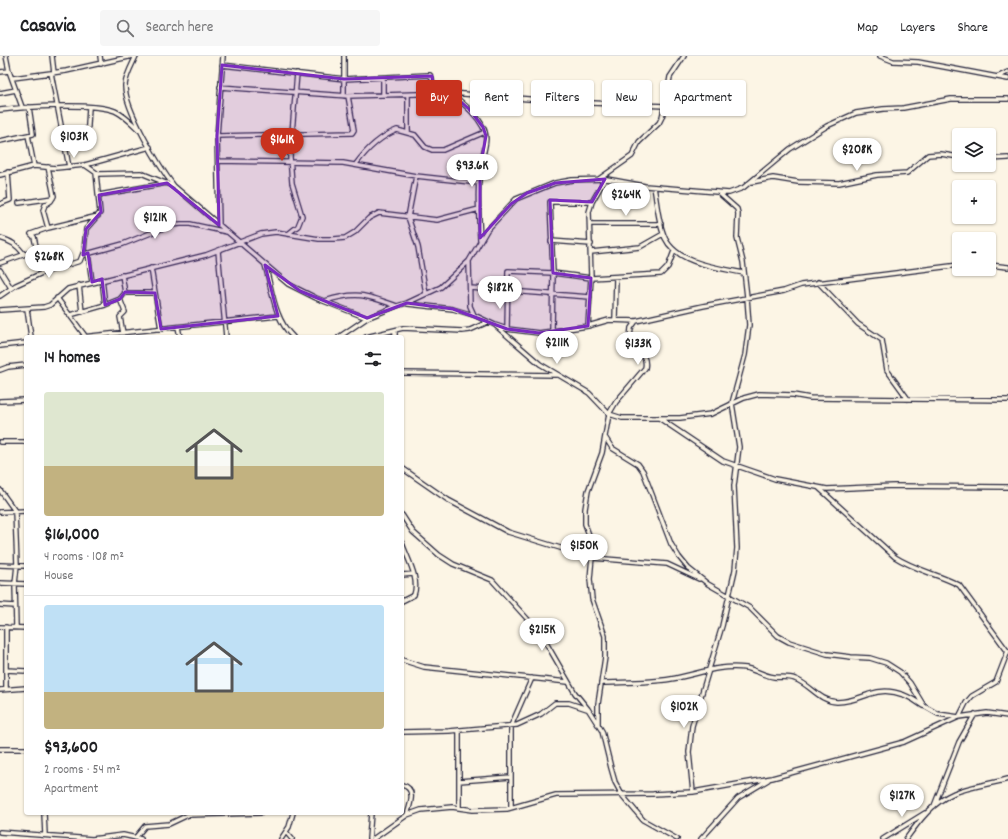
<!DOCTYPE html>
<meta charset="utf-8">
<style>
body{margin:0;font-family:Dekko,sans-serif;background:#f6f6f6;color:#202124;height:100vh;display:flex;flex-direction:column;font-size:15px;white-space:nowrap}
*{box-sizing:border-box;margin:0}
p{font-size:13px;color:#757577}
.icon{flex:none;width:22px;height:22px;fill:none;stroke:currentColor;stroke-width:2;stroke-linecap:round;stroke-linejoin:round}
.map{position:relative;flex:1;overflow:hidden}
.details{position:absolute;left:24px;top:279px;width:380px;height:480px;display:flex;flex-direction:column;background:#fff;border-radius:4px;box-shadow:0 1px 3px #0004}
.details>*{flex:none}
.guide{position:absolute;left:416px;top:24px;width:380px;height:36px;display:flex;gap:8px}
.fabs{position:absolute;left:952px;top:72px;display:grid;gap:8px}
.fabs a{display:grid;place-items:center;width:44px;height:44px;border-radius:4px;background:#fff;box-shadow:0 1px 3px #0004;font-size:20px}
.price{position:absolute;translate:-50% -34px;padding:0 9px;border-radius:14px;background:#fff;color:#222;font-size:13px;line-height:26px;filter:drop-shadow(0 1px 2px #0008)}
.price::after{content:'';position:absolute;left:50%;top:24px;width:12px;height:9px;margin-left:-6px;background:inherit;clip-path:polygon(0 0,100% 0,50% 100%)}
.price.current{background:#c8321e;color:#fff}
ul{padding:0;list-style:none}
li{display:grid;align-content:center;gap:8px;height:212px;padding:0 20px}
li+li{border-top:1px solid #e0e0e0}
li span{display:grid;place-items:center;height:124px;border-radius:4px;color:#555}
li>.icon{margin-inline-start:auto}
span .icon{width:72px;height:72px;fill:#fffc;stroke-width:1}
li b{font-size:17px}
h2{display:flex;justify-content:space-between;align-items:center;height:48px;padding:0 20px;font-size:17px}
.chip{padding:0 14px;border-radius:4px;background:#fff;box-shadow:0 1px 3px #0004;font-size:14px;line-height:36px}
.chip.current{background:#c8321e;color:#fff}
header{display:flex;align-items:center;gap:24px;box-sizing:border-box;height:56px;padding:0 20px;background:#fff;border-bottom:1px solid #e0e0e0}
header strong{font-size:19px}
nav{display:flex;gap:22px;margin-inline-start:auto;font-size:14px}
.search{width:280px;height:36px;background:#f6f6f6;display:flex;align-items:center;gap:10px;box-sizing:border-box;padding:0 14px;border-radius:4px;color:#757577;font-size:15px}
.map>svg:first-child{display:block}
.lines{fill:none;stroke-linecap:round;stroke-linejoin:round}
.street-casing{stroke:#22223b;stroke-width:6}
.street{stroke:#fcf5e5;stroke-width:3.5}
.marked{fill:#7b2cbf;fill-opacity:0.2;stroke:#7b2cbf;stroke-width:3;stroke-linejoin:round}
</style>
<header>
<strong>Casavia</strong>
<div class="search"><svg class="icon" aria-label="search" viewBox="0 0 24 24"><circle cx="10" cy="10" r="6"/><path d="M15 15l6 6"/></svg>Search here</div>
<nav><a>Map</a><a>Layers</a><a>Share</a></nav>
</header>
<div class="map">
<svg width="1008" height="783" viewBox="0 0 1008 783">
<rect width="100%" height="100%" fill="#fcf5e5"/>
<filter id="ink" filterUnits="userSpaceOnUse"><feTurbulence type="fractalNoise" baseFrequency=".025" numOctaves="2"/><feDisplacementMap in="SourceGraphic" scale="8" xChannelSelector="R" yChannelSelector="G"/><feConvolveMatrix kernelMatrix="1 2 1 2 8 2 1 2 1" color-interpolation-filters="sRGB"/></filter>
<g filter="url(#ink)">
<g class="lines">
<g class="street-casing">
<path id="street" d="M6 0 9 15 22 51
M52 0 54 17
M100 0 101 8
M136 0C132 9 126 19 125 29 124 52 160 112 174 130L288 228 316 242 367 262
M880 0 893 5 918 6 1008 23
M222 9 344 23 430 19 432 22 434 38
M0 16 9 15
M51 17 69 111
M997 21 1008 16
M13 22 66 15 133 0
M383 22V39
M220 31 348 40 451 37 567 46 665 50
M0 37 16 34
M451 37C462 47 476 57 483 71 489 82 484 93 482 104 476 129 479 159 480 184
M408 39V76
M344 40V0
M0 54C25 51 93 46 115 55 124 59 132 67 139 74
M28 79 34 110
M217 80 352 77 354 74 348 40
M0 85 33 78 29 51
M65 92 87 86 89 51
M989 103 1008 102
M218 105 343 107 416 120 479 127
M356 108C367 93 379 81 397 74L415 79 425 91 432 94H443L485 76
M85 109 98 118 141 117 173 130
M0 119 34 110 56 112 85 109 150 91
M416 120 408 161 418 191 426 238
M599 123 632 100 639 86 659 67 662 61 666 45 670 21 684 0
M752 126 773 122 798 126 839 127 877 119 907 117 928 99 941 98 959 101
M654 131C657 147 658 167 665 182 677 208 720 212 744 217
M99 139 167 127
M19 147 53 142
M0 148 10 144 8 116
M590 168H661
M219 169 217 80 223 0
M48 172 98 160
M288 178 298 170 302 160 292 127 290 101 297 17
M0 182C11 185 17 189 24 198
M551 185 591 188
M218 195 226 281
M591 196 640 191 663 178
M88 197 92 226
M83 199 123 188 171 169 181 168H190L227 176
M469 205 470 250 474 259 495 269 507 273 539 277 588 270 609 264 636 265 703 250 784 235 801 229 959 209
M0 207 37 194
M265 209C272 233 274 263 293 281
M989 209 1008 211
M151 212 161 273
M0 214 11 232
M42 217 34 181 31 178 48 172 43 154 45 149 51 145 54 140 48 111
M122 219 125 237
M102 223 105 249
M818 226 858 268 882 284 887 314 908 343
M79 229 82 256
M470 232 590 241
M0 240 16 229 42 217 80 205 84 195 86 173 100 157 96 117
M57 242 86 281
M120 243 125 256 120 261 123 277
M325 245C357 235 366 239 397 250
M408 248 453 253 473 259
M27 253 31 281
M0 254 44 251 50 249 68 233 206 199 261 178 276 176 319 183H334L345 182 355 176 369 162 379 157 437 164 479 153
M70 259 105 249 120 243 125 237H155
M615 264 616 221
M496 270 540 308 589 337 609 358 622 362H680L711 358 744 342 759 338 793 339 810 342 1008 344
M588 270 591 222 589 156 592 146 605 123
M178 271 180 281
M507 273 508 215 553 217 591 222 661 218 668 211 674 195
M552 274 553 217 550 146H592
M395 275V281
M82 281 278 260
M339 281 367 262 397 250 407 247 441 231 469 205 487 174 516 143 555 127 572 124 607 123 645 130 729 137 743 132 790 93 827 70 856 57 883 53 903 52 951 43H1008
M366 281 403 272 462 275 470 274 488 266
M0 290 26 287
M0 314 8 311 26 309
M402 317 556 319
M0 345 26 344
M659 362 723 405 775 423 827 433 894 430 1008 431
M605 381 612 392 638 408 643 415 671 488 679 501 688 512 708 528 750 552 778 580 789 586 827 598 851 601 870 602 886 607 900 616 910 627 924 650 938 658 959 661 987 657 1008 660
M0 386H26
M402 412 448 444 508 476 593 502 667 508 699 523
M819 432 895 501C915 514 938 518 959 529L1008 596
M0 434 15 455 17 509 15 528 16 571
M0 456 26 455
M402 459 413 476 439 499 453 508 492 524 541 578 575 637 588 653 602 675 611 712 615 726 622 739 643 764 677 783
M402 487C407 502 420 523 414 539L402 545
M0 509 26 510
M402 519 413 518
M0 527 26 528
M0 549 15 550
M0 571 26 572
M402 604 424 611 568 626
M6 614 26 615
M601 627C625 626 648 627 671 623 696 619 719 608 746 612 756 614 764 620 774 621 782 622 788 620 795 623 811 629 819 645 837 646 849 646 859 642 870 638 889 631 907 638 923 650
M6 633V571
M0 634 26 632
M598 668V648L605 601V580L592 543 590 523 593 490 585 468V453L588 435 602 397 609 358 616 346 645 312C648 299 636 292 630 282L631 272 636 265
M402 676 449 675 517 669 541 658 555 647H569L587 653
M0 693H26
M459 725 511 721
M402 729C417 732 410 749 407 759
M693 736 689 696 692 670 722 570 735 514 737 492 734 430 739 391 732 347 745 299 749 269 747 241 743 206 737 182 738 158 737 153 720 138
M934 750 959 686 975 658
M459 751V674
M511 752V670L532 622
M44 757 45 779
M0 776 92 783 123 779 141 783
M286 776 292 783
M135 782 145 770 169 768 188 759 260 757
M281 783 289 771 293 757
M369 783 371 757
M373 783 407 759 421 754 452 751 473 754 507 753 556 739 653 738 693 736 772 722 904 686 959 661 966 647 972 640 996 626 1008 595
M701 783 738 742 768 724
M883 783 925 757
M906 783C919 765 933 746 954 737 971 730 991 728 1008 723"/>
</g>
<use href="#street" class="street"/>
</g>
</g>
<path class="marked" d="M222 9 344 23 432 20 434 38 451 37 469 53 483 71 486 80 480 113V182L511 148 527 137 555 127 605 123 592 146 550 144 553 217 591 222 588 270 539 277 507 273 453 253 407 247 367 262 300 235 265 209 278 260 161 273 155 237 125 236 120 243 105 249 102 223 92 226 88 197 83 199 86 173 101 156 99 139 167 127 219 169 217 80Z"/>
</svg>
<div class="fabs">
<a><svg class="icon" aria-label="layers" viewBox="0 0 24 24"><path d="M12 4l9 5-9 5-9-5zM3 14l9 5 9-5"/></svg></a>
<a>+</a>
<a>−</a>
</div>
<b class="price" style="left:74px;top:103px">$103K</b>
<b class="price current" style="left:282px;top:106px">$161K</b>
<b class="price" style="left:857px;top:116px">$208K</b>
<b class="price" style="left:472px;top:132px">$93.6K</b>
<b class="price" style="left:626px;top:161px">$264K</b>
<b class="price" style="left:155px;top:184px">$121K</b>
<b class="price" style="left:49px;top:223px">$268K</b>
<b class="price" style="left:500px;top:254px">$182K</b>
<b class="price" style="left:557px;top:309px">$211K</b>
<b class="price" style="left:638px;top:310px">$133K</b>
<b class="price" style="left:584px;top:512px">$150K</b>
<b class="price" style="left:542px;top:596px">$215K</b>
<b class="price" style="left:684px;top:673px">$102K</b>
<b class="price" style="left:902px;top:762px">$127K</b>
<div class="guide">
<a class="chip current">Buy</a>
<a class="chip">Rent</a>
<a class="chip">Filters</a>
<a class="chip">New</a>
<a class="chip">Apartment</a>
</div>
<section class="details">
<h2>14 homes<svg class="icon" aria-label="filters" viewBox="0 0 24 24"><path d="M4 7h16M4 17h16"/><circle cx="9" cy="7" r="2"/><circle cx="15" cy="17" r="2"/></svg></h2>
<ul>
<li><span style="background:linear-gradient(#dfe7d0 60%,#c2b280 0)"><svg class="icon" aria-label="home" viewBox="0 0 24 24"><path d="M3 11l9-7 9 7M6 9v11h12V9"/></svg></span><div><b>$161,000</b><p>4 rooms · 108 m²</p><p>House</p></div></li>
<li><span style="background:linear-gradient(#bfe0f5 70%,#c2b280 0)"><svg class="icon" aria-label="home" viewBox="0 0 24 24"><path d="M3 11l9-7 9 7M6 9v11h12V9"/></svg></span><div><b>$93,600</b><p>2 rooms · 54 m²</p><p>Apartment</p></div></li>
</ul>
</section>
</div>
